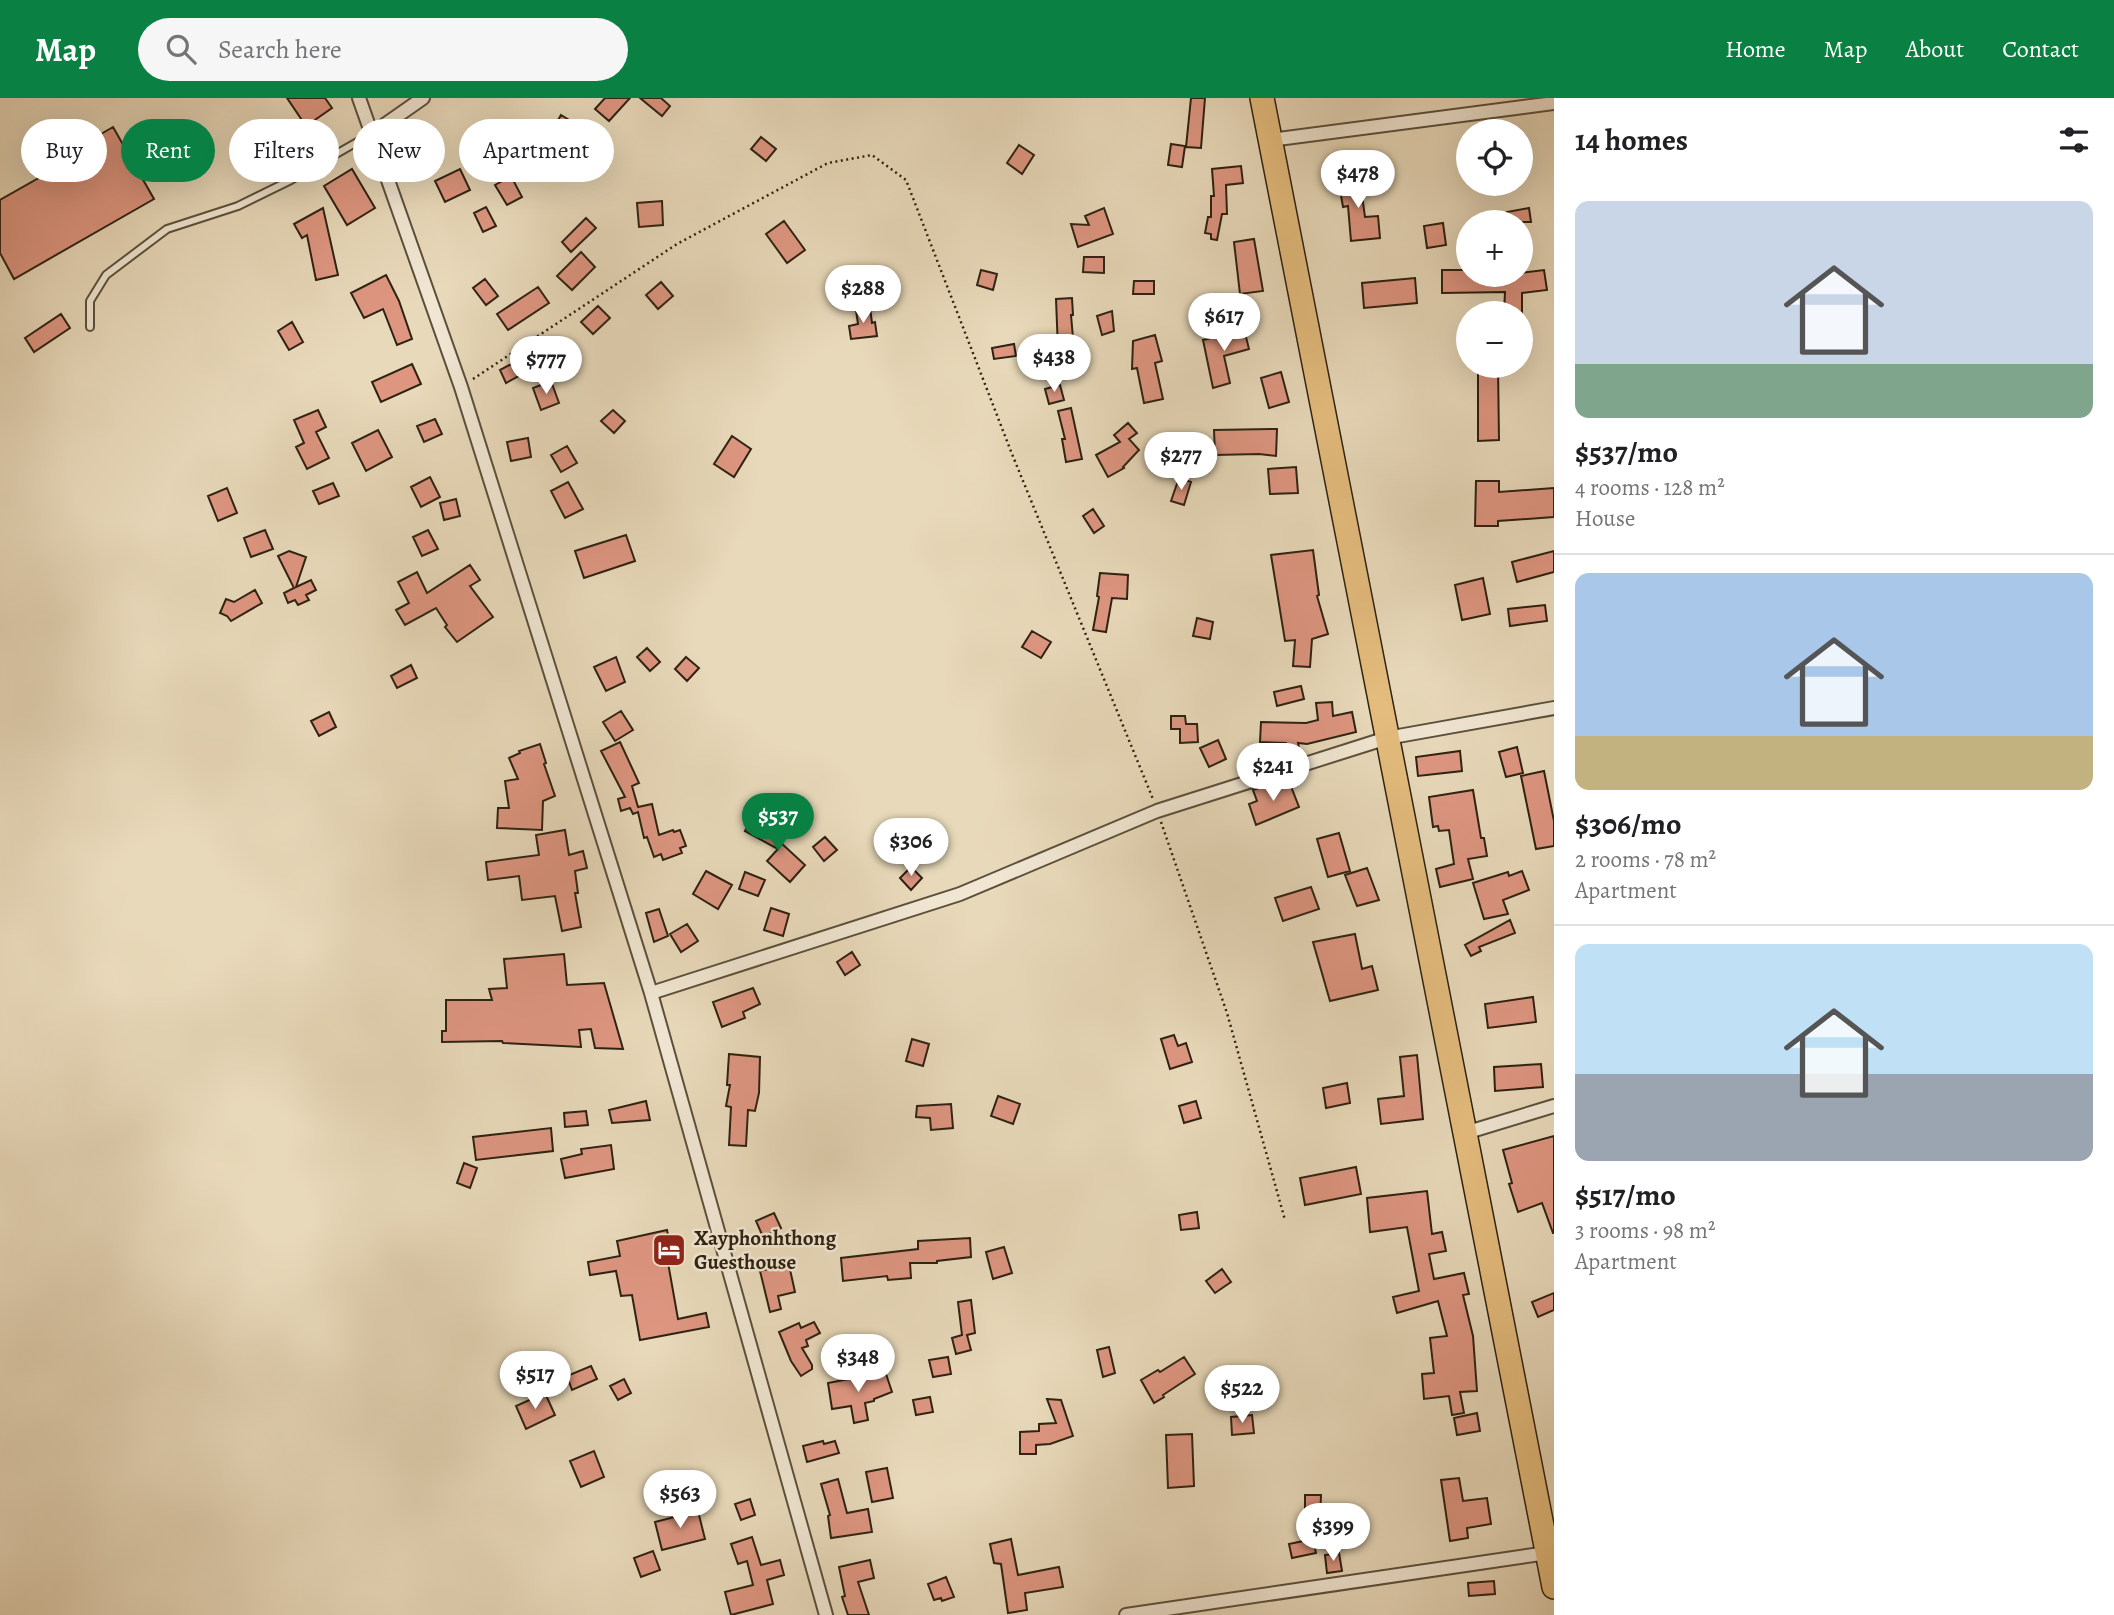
<!DOCTYPE html>
<meta charset="utf-8">
<style>
body{margin:0;font-family:Alegreya,serif;background:#f6f6f6;color:#202124;height:100vh;display:flex;flex-direction:column;font-size:26px;white-space:nowrap}
*{box-sizing:border-box;margin:0}
p{font-size:23px;color:#757577}
.icon{flex:none;width:38px;height:38px;fill:none;stroke:currentColor;stroke-width:2;stroke-linecap:round;stroke-linejoin:round}
.map{position:relative;flex:1;overflow:hidden}
.side{display:flex;flex-direction:column;background:#fff;width:560px}
.side>*{flex:none}
.banner{position:absolute;left:21px;top:21px;width:665px;height:63px;display:flex;gap:14px}
.fabs{position:absolute;left:1456px;top:21px;display:grid;gap:14px}
.fabs a{display:grid;place-items:center;width:77px;height:77px;border-radius:50%;background:#fff;box-shadow:0 7px 28px #0002;font-size:35px}
.price{position:absolute;translate:-50% -60px;padding:0 16px;border-radius:24px;background:#fff;color:#222;font-size:23px;line-height:46px;filter:drop-shadow(0 2px 4px #0008)}
.price::after{content:'';position:absolute;left:50%;top:42px;width:21px;height:16px;margin-left:-10px;background:inherit;clip-path:polygon(0 0,100% 0,50% 100%)}
.price.selected{background:#0b8043;color:#fff}
ul{padding:0;list-style:none}
li{display:grid;align-content:center;gap:14px;height:371px;padding:0 21px}
li+li{border-top:2px solid #e0e0e0}
li span{display:grid;place-items:center;height:217px;border-radius:14px;color:#555}
li>.icon{margin-inline-start:auto}
span .icon{width:126px;height:126px;fill:#fffc;stroke-width:1}
li b{font-size:30px}
h2{display:flex;justify-content:space-between;align-items:center;height:84px;padding:0 21px;font-size:30px}
.tag{padding:0 24px;border-radius:32px;background:#fff;box-shadow:0 7px 28px #0002;font-size:24px;line-height:63px}
.tag.selected{background:#0b8043;color:#fff}
header{display:flex;align-items:center;gap:42px;box-sizing:border-box;height:98px;padding:0 35px;background:#0b8043;color:#fff}
header strong{font-size:33px}
nav{display:flex;gap:38px;margin-inline-start:auto;font-size:24px}
.search{width:490px;height:63px;background:#f6f6f6;display:flex;align-items:center;gap:18px;box-sizing:border-box;padding:0 24px;border-radius:38px;color:#757577;font-size:26px}
main{display:flex;flex:1;min-height:0}
.map>svg:first-child{display:block}
.building{fill:#de9681;stroke:#2e2212;stroke-width:2}
.lines{fill:none;stroke-linecap:round;stroke-linejoin:round}
.lane-casing{stroke:#5c503c;stroke-width:10}
.street-casing{stroke:#5c503c;stroke-width:16}
.highway-casing{stroke:#2e2212;stroke-width:26}
.path{stroke:#2e2212;stroke-width:2.5;stroke-dasharray:2 3.5;stroke-linecap:butt}
.lane{stroke:#f0e6d2;stroke-width:6}
.street{stroke:#f0e6d2;stroke-width:12}
.highway{stroke:#e4bc7d;stroke-width:23}
.labels{text-anchor:middle;stroke-width:5;stroke-linejoin:round;paint-order:stroke}
.poi-label{font-size:21px;font-weight:bold;fill:#2e2212;stroke:#f0e6d2;text-anchor:start}
</style>
<header>
<strong>Map</strong>
<div class="search"><svg class="icon" aria-label="search" viewBox="0 0 24 24"><circle cx="10" cy="10" r="6"/><path d="M15 15l6 6"/></svg>Search here</div>
<nav><a>Home</a><a>Map</a><a>About</a><a>Contact</a></nav>
</header>
<main>
<div class="map">
<svg width="1554" height="1517" viewBox="0 0 1554 1517">
<rect width="100%" height="100%" fill="#e8d9ba"/>
<filter id="stains"><feTurbulence type="fractalNoise" baseFrequency=".00286" numOctaves="4"/><feColorMatrix values="0 0 0 0 .2 0 0 0 0 .09 0 0 0 0 .02 0 0 0 .5 -.17"/></filter>
<radialGradient id="worn" r=".72"><stop offset=".6" stop-color="#630" stop-opacity="0"/><stop offset="1" stop-color="#630" stop-opacity=".3"/></radialGradient>
<path class="building" d="M287 0H325L332 10 306 28Z
M605 0H630L609 23 595 11Z
M640 0H661L670 8 662 18Z
M1191 0H1205L1201 50 1186 49Z
M561 17 599 40 587 60 552 38V33Z
M113 29 154 101 14 181 0 155V102L81 56 77 50Z
M761 39 776 51 766 63 751 51Z
M1171 46 1185 48 1182 69 1168 67Z
M1019 47 1034 57 1022 76 1007 65Z
M556 54 565 70 542 82 534 66Z
M1241 68 1243 85 1226 87 1227 116H1222L1217 142 1211 141V136L1205 135 1208 119H1211V98H1214L1212 71Z
M352 71 375 110 347 127 324 88Z
M460 71 470 92 445 104 435 83Z
M1359 76 1365 119 1378 118 1380 140 1351 143 1348 108 1343 109 1338 80Z
M511 78 522 99 507 107 495 87Z
M662 103 663 127 639 129 637 105Z
M486 109 496 128 483 134 474 115Z
M323 110 338 177 316 182 307 137 302 140 294 126Z
M1104 110 1113 136 1078 149 1071 126 1089 127 1085 118Z
M1529 110 1531 124H1509L1507 114Z
M586 120 596 130 571 154 562 144Z
M784 123 805 152 787 165 766 136Z
M1443 125 1446 147 1427 150 1424 128Z
M1254 141 1263 193 1240 196 1234 144Z
M581 154 595 169 572 192 557 178Z
M1084 159H1104V175L1083 174Z
M981 172 997 176 993 192 977 187Z
M1442 172H1468V177H1521V175L1544 172 1547 192 1522 195V215H1504L1505 194 1442 195Z
M386 177 399 203 412 241 397 247 383 211 364 220 351 195Z
M1415 180 1417 205 1364 210 1362 185Z
M485 181 498 198 486 207 473 190Z
M1134 183H1154V196H1133Z
M661 184 673 198 658 211 646 197Z
M538 189 549 205 508 232 497 216Z
M1072 200 1073 217H1071L1074 251 1058 252 1056 201Z
M598 208 610 220 593 236 581 224Z
M870 210 872 225 875 224 877 238 851 241 849 228 858 226 856 212Z
M1112 213 1114 233 1102 237 1097 218Z
M61 216 70 230 34 254 25 240Z
M292 224 303 244 289 252 278 233Z
M1243 227 1249 251 1224 258 1230 285 1213 290 1203 242 1219 238 1218 234Z
M1155 237 1162 263 1155 265 1163 301 1144 305 1137 270 1132 271 1133 243Z
M1014 246 1016 258 994 261 992 250Z
M517 263 524 275 506 285 500 272Z
M412 266 421 286 381 304 372 284Z
M1478 268H1498L1499 342 1478 343Z
M1281 274 1289 304 1269 310 1261 280Z
M551 283 559 305 541 312 533 290Z
M1060 287 1064 302 1049 306 1045 291Z
M1071 310 1082 361 1066 364 1062 341H1065L1058 313Z
M318 312 326 329 316 334 329 360 307 371 296 349 304 345 294 322Z
M613 312 625 323 614 335 601 323Z
M435 321 442 336 424 344 417 328Z
M1128 325 1137 335 1129 341 1139 352 1123 369 1124 370 1108 379 1096 357 1120 344 1114 337Z
M1277 331 1276 358 1259 356 1215 357 1214 332Z
M378 332 392 359 366 373 352 345Z
M732 338 751 351 734 379 714 366Z
M528 340 531 359 511 363 507 344Z
M567 348 577 365 561 374 551 357Z
M1296 369 1298 395 1270 396 1268 371Z
M430 379 440 399 421 409 411 389Z
M1179 380 1191 384 1184 407 1171 403Z
M1476 383H1499V394L1554 390V419L1498 423V428H1475Z
M568 384 583 411 565 420 551 393Z
M333 385 339 398 319 406 313 393Z
M227 390 237 415 218 423 208 398Z
M456 401 460 418 444 422 440 405Z
M1093 411 1104 428 1094 435 1083 418Z
M265 432 273 451 251 459 244 440Z
M428 432 438 451 422 458 413 439Z
M626 437 635 463 584 480 575 453Z
M1313 452 1319 497 1317 498 1328 536 1312 541 1310 569 1293 568 1295 542 1285 543 1271 457Z
M289 453 306 459 296 489 311 482 316 492 306 497 309 502 298 507 295 502 288 505 284 495 294 490 278 458Z
M1554 453V474L1517 484 1512 464Z
M470 467 480 482 470 488 493 519 457 544 445 529 447 527 436 510 405 527 396 512 409 505 398 484 417 474 427 495Z
M1100 475 1128 477 1127 501 1112 500 1106 534 1093 532 1099 499 1097 498Z
M1483 480 1490 516 1462 522 1455 487Z
M255 492 262 505 231 523 227 518 220 515 226 501 234 504Z
M1545 507 1547 523 1510 528 1508 511Z
M1197 520 1213 524 1210 541 1193 538Z
M1032 533 1051 544 1041 560 1022 549Z
M647 550 660 564 650 573 637 559Z
M616 559 625 584 606 593 594 569Z
M686 559 699 570 687 583 675 571Z
M411 567 417 580 397 590 391 578Z
M1301 588 1304 601 1277 608 1274 594Z
M1332 604 1333 618 1352 614 1356 634 1307 646 1298 645 1300 655 1289 657 1286 645 1260 644 1261 624 1306 625 1318 622 1316 605Z
M621 613 633 632 615 643 603 624Z
M329 614 336 629 319 638 311 623Z
M1171 618H1185L1186 626H1197L1198 644 1180 645V631H1171Z
M1218 642 1226 661 1209 669 1200 650Z
M620 644 639 685 632 688 638 709 652 706 659 737 673 732 674 734 680 732 686 748 680 750 682 755 663 762 661 756 654 759 647 739 644 740 638 714 633 716 630 710 621 713 618 701 625 699 601 653Z
M540 646 546 665 544 666 555 698 543 703 542 732 497 730 498 710H509L505 683 518 681 509 660 520 655 519 653Z
M1517 649 1523 675 1506 679 1499 654Z
M1460 653 1462 673 1418 678 1416 659Z
M1544 673 1554 723V748L1536 751 1521 678Z
M1273 685 1275 691 1290 686 1299 709 1256 727 1249 706 1257 703 1253 692Z
M1473 692 1481 740H1484L1487 758 1468 761 1473 781 1440 789 1436 771 1454 766 1449 732 1439 733 1438 728 1433 729 1429 699Z
M751 722 766 731 805 767 790 784 767 763 778 751 745 733Z
M565 732 569 757 583 753 587 770 575 773 578 795H575L581 829 562 833 555 798 522 802 519 778 488 782 486 764 539 757 536 737Z
M1339 735 1350 773 1328 779 1317 741Z
M825 739 837 752 824 763 813 749Z
M911 769 922 780 911 792 900 780Z
M1367 770 1379 802 1357 808 1345 777Z
M706 773 732 787 718 811 693 796Z
M1522 773 1529 792 1503 802 1508 816 1484 821 1473 785 1508 774 1509 778Z
M745 774 765 782 758 798 739 791Z
M1311 789 1319 811 1283 823 1275 800Z
M771 810 789 816 783 838 764 832Z
M659 811 668 838 654 844 646 815Z
M1510 822 1515 835 1479 849 1481 853 1471 858 1465 847Z
M687 826 698 843 681 854 670 836Z
M1355 836 1362 871 1372 868 1378 892 1330 903 1313 844Z
M852 854 860 867 845 877 837 864Z
M564 856 567 887 604 885 623 951 595 950 591 931 579 932 581 949 503 945 502 943 442 944V933H446V902H492L489 891 507 890 504 861Z
M753 890 760 906 743 914 745 920 722 929 713 904Z
M1533 899 1536 924 1488 930 1485 906Z
M1174 937 1178 948 1186 945 1192 964 1170 971 1161 941Z
M912 941 929 946 923 968 906 963Z
M729 956 760 959 759 995 755 1013 748 1012 746 1048 729 1047 731 1009 726 1008 730 987H727Z
M1417 957 1423 1021 1381 1026 1378 1001 1404 998 1400 959Z
M1541 966 1543 989 1495 993 1494 969Z
M1347 985 1350 1005 1326 1010 1323 990Z
M998 998 1020 1006 1013 1026 991 1018Z
M646 1003 650 1022 612 1025 609 1012Z
M1196 1003 1201 1020 1184 1025 1179 1008Z
M951 1006 953 1030 931 1032 930 1020 916 1019 917 1008Z
M586 1013 588 1027 565 1029 564 1015Z
M551 1030 553 1053 476 1062 473 1039Z
M1554 1038V1135H1553L1542 1105 1518 1114 1509 1086 1512 1085 1503 1052Z
M611 1047 614 1071 565 1080 561 1061 582 1056 581 1051Z
M464 1065 477 1070 470 1090 457 1085Z
M1356 1069 1361 1096 1305 1107 1300 1080Z
M1427 1093 1432 1136 1442 1134 1446 1153 1429 1156 1434 1181 1464 1175 1469 1196 1463 1197 1473 1238 1477 1293 1460 1294 1464 1315 1452 1317 1449 1298 1424 1301 1422 1276 1434 1275 1430 1240 1447 1238 1438 1203 1397 1215 1393 1199 1419 1193 1407 1129 1370 1134 1367 1100Z
M1197 1114 1199 1130 1181 1132 1179 1117Z
M774 1115 781 1130 763 1139 756 1123Z
M667 1132 672 1158 667 1159 678 1221 706 1215 709 1229 640 1242 632 1197 621 1198 616 1173 590 1177 588 1164 620 1158 617 1143Z
M970 1140 971 1159 937 1163V1165H910L911 1180 888 1182 887 1178 843 1183 841 1160 918 1151V1143Z
M1004 1149 1012 1175 993 1181 986 1154Z
M789 1167 795 1194 778 1198 781 1211 770 1214 760 1173Z
M1222 1171 1231 1184 1215 1195 1206 1183Z
M1554 1195V1212L1538 1219 1532 1204Z
M971 1202 975 1235 967 1237 971 1252 956 1256 952 1240 962 1237 958 1204Z
M814 1224 820 1235 806 1242 808 1248 802 1250 812 1267V1271L801 1278 791 1263 779 1234 799 1225 801 1230Z
M1109 1249 1115 1275 1103 1279 1097 1252Z
M948 1259 951 1276 933 1279 929 1262Z
M1184 1259 1195 1276 1163 1297 1164 1299 1154 1305 1141 1282 1158 1272 1160 1274Z
M591 1268 597 1281 572 1292 567 1278Z
M886 1276 892 1294 874 1301V1303L865 1305 868 1322 854 1325 851 1308 832 1311 828 1285 870 1277V1281Z
M624 1281 631 1295 618 1302 610 1288Z
M545 1295 555 1317 526 1331 516 1308Z
M930 1299 933 1314 916 1317 913 1302Z
M1047 1301 1061 1302 1073 1338 1050 1346 1036 1347V1356H1020V1334L1039 1333V1326L1056 1325Z
M1477 1315 1480 1333 1457 1337 1454 1320Z
M1252 1317 1254 1335 1232 1337 1231 1319Z
M1192 1336 1194 1388 1168 1390 1166 1337Z
M823 1343 824 1346 835 1343 839 1355 807 1364 803 1348Z
M594 1353 604 1379 581 1389 570 1363Z
M887 1370 893 1400 872 1404 866 1374Z
M1459 1380 1463 1403 1487 1400 1491 1426 1467 1430 1468 1440 1450 1443 1441 1382Z
M838 1381 847 1415 868 1411 872 1434 831 1440 828 1418 830 1417 821 1386Z
M1305 1397H1321L1320 1422 1305 1421Z
M750 1401 755 1417 741 1422 735 1406Z
M698 1413 705 1441 662 1452 655 1424Z
M752 1439 761 1467 780 1462 784 1477 767 1482 773 1506 731 1517 725 1494 753 1487 747 1463 738 1466 731 1446Z
M1011 1441 1018 1477 1059 1469 1063 1489 1025 1495 1027 1512 1008 1515 1001 1466 994 1465 990 1446Z
M1313 1441 1316 1455 1292 1460 1289 1446Z
M653 1453 660 1472 641 1479 634 1460Z
M1339 1455 1342 1473 1327 1475 1325 1457Z
M870 1462 874 1480 858 1484 869 1517H848L842 1499 845 1498 839 1469Z
M946 1479 954 1499 942 1503 941 1500 934 1502 928 1486Z
M1494 1483 1495 1496 1469 1498 1468 1485Z"/>
<g class="lines">
<g class="lane-casing">
<path id="lane" d="M90 229V203L106 177 167 131 238 108 291 82 371 36"/>
</g>
<g class="street-casing">
<path id="street" d="M359 0 461 289 651 895 826 1517
M373 35 423 0
M1270 42 1554 5
M651 895 960 796 1157 713 1387 640 1554 610
M1465 1035 1554 1008
M1126 1517 1547 1455"/>
</g>
<g class="highway-casing">
<path id="highway" d="M1262 0 1554 1489"/>
</g>
<path class="path" d="M473 281 677 146 828 65 872 57 906 82 1012 356 1153 701
M1161 724 1227 915 1285 1122"/>
<use href="#lane" class="lane"/>
<use href="#street" class="street"/>
<use href="#highway" class="highway"/>
</g>
<defs>
<g id="hotel-square" transform="scale(1.75)"><rect x="-9" y="-9" width="18" height="18" rx="4" fill="#8f2418" stroke="#f0e6d2"/><path d="M-6-4.5h1.5V1H6V5H4.5V3h-9V5H-6ZM-4 0a1.8 1.8 0 1 1 3.6 0ZM.5 0V-2.5h3Q6-2.5 6 0Z" fill="#fff"/></g>
</defs>
<g fill-rule="evenodd">
<use href="#hotel-square" x="669" y="1152"/>
</g>
<g class="labels">
<g class="poi-label">
<text x="694" y="1147">Xayphonhthong<tspan x="694" dy="24">Guesthouse</tspan></text>
</g>
</g>
<rect width="100%" height="100%" filter="url(#stains)"/>
<rect width="100%" height="100%" fill="url(#worn)"/>
</svg>
<div class="fabs">
<a><svg class="icon" aria-label="locate" viewBox="0 0 24 24"><circle cx="12" cy="12" r="6"/><path d="M12 2v4M12 18v4M2 12h4M18 12h4"/></svg></a>
<a>+</a>
<a>−</a>
</div>
<b class="price" style="left:1358px;top:112px">$478</b>
<b class="price" style="left:863px;top:227px">$288</b>
<b class="price" style="left:1224px;top:255px">$617</b>
<b class="price" style="left:1054px;top:296px">$438</b>
<b class="price" style="left:546px;top:298px">$777</b>
<b class="price" style="left:1181px;top:394px">$277</b>
<b class="price" style="left:1273px;top:705px">$241</b>
<b class="price selected" style="left:778px;top:755px">$537</b>
<b class="price" style="left:911px;top:780px">$306</b>
<b class="price" style="left:858px;top:1296px">$348</b>
<b class="price" style="left:535px;top:1313px">$517</b>
<b class="price" style="left:1242px;top:1327px">$522</b>
<b class="price" style="left:680px;top:1432px">$563</b>
<b class="price" style="left:1333px;top:1465px">$399</b>
<div class="banner">
<a class="tag">Buy</a>
<a class="tag selected">Rent</a>
<a class="tag">Filters</a>
<a class="tag">New</a>
<a class="tag">Apartment</a>
</div>
</div>
<section class="side">
<h2>14 homes<svg class="icon" aria-label="filters" viewBox="0 0 24 24"><path d="M4 7h16M4 17h16"/><circle cx="9" cy="7" r="2"/><circle cx="15" cy="17" r="2"/></svg></h2>
<ul>
<li><span style="background:linear-gradient(#c9d6e8 75%,#7fa58c 0)"><svg class="icon" aria-label="home" viewBox="0 0 24 24"><path d="M3 11l9-7 9 7M6 9v11h12V9"/></svg></span><div><b>$537/mo</b><p>4 rooms · 128 m²</p><p>House</p></div></li>
<li><span style="background:linear-gradient(#a9c7e8 75%,#c2b280 0)"><svg class="icon" aria-label="home" viewBox="0 0 24 24"><path d="M3 11l9-7 9 7M6 9v11h12V9"/></svg></span><div><b>$306/mo</b><p>2 rooms · 78 m²</p><p>Apartment</p></div></li>
<li><span style="background:linear-gradient(#bfe0f5 60%,#9aa5b1 0)"><svg class="icon" aria-label="home" viewBox="0 0 24 24"><path d="M3 11l9-7 9 7M6 9v11h12V9"/></svg></span><div><b>$517/mo</b><p>3 rooms · 98 m²</p><p>Apartment</p></div></li>
</ul>
</section>
</main>
